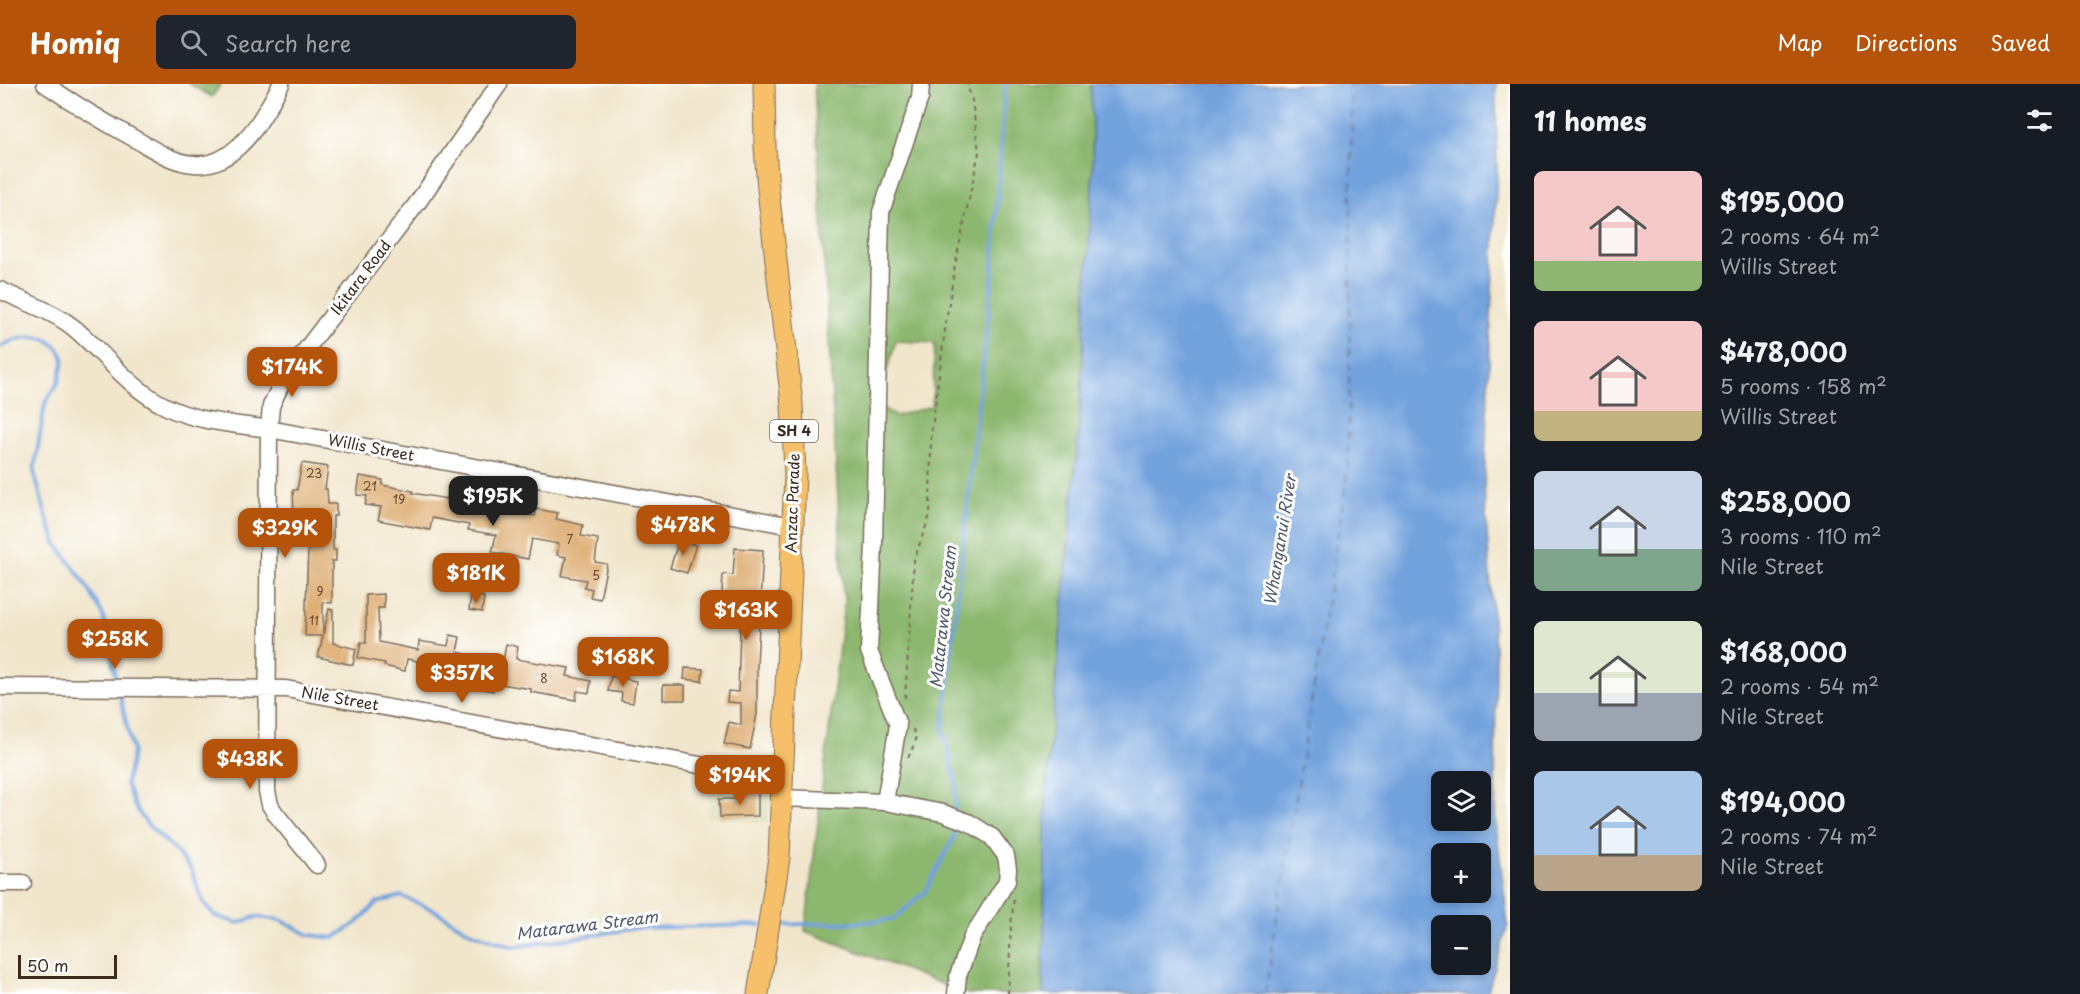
<!DOCTYPE html>
<meta charset="utf-8">
<style>
body{margin:0;font-family:"Playpen Sans",sans-serif;background:#20242c;color:#f1f3f6;height:100vh;display:flex;flex-direction:column;font-size:22px;white-space:nowrap}
*{box-sizing:border-box;margin:0}
p{font-size:20px;color:#9ea1a6}
.icon{flex:none;width:33px;height:33px;fill:none;stroke:currentColor;stroke-width:2;stroke-linecap:round;stroke-linejoin:round}
.map{position:relative;flex:1;overflow:hidden}
.side{display:flex;flex-direction:column;background:#171b24;width:570px}
.side>*{flex:none}
.fabs{position:absolute;left:1431px;top:687px;display:grid;gap:12px}
.fabs a{display:grid;place-items:center;width:60px;height:60px;border-radius:9px;background:#171b24;box-shadow:0 3px 9px #0003;font-size:30px}
.scale{position:absolute;left:18px;bottom:15px;width:99px;box-sizing:border-box;padding-left:6px;border:3px solid #3b2a1e;border-top:0;font-size:16px;line-height:21px;white-space:nowrap;color:#3b2a1e;-webkit-text-stroke:4px #fff;paint-order:stroke}
.price{position:absolute;translate:-50% -51px;padding:0 14px;border-radius:12px;background:#b45309;color:#fff;font-size:20px;line-height:39px;filter:drop-shadow(0 2px 3px #0008)}
.price::after{content:'';position:absolute;left:50%;top:36px;width:18px;height:14px;margin-left:-9px;background:inherit;clip-path:polygon(0 0,100% 0,50% 100%)}
.price.current{background:#222;color:#fff}
ul{padding:0;list-style:none}
li{display:flex;align-items:center;gap:18px;height:150px;padding:0 24px}
li span{display:grid;place-items:center;flex:none;width:168px;height:120px;border-radius:9px;color:#555}
li>.icon{margin-inline-start:auto}
span .icon{width:72px;height:72px;fill:#fffc;stroke-width:1}
li b{font-size:26px}
h2{display:flex;justify-content:space-between;align-items:center;height:72px;padding:0 24px;font-size:26px}
header{display:flex;align-items:center;gap:36px;box-sizing:border-box;height:84px;padding:0 30px;background:#b45309;color:#fff}
header strong{font-size:28px}
nav{display:flex;gap:33px;margin-inline-start:auto;font-size:21px}
.search{width:420px;height:54px;background:#20242c;display:flex;align-items:center;gap:15px;box-sizing:border-box;padding:0 21px;border-radius:9px;color:#9ea1a6;font-size:22px}
main{display:flex;flex:1;min-height:0}
.map>svg:first-child{display:block}
.built{fill:#dfddbb}
.forest{fill:#8cb76e;stroke:#647046;stroke-width:1.5;fill-rule:evenodd}
.water{fill:#73a3dd;stroke:#57667e;stroke-width:1.5;fill-rule:evenodd}
.lines{fill:none;stroke-linecap:round;stroke-linejoin:round}
.stream{stroke:#73a3dd;stroke-width:4}
.ferry{stroke:#515a6a;stroke-width:1.5;stroke-dasharray:8 6;stroke-linecap:butt}
.building{fill:#ddac71}
.minor-casing{stroke:#7b6c5b;stroke-width:19}
.major-casing{stroke:#7b6c5b;stroke-width:23}
.path{stroke:#7b6c5b;stroke-width:2;stroke-dasharray:4.5 4.5;stroke-linecap:butt}
.minor{stroke:#fff;stroke-width:16}
.major{stroke:#f6c06b;stroke-width:21}
.labels{text-anchor:middle;stroke-width:6;stroke-linejoin:round;paint-order:stroke}
.number-label{font-size:12px;fill:#644a33}
.shield{fill:#fff;stroke:#766a62;stroke-width:1.5}
.shield-label{font-size:14px;font-weight:bold;fill:#3b2a1e}
.street-label{font-size:15px;fill:#3b2a1e;stroke:#fff}
.water-label{font-size:16px;font-style:italic;fill:#515a6a;stroke:#fff}
</style>
<header>
<strong>Homiq</strong>
<div class="search"><svg class="icon" aria-label="search" viewBox="0 0 24 24"><circle cx="10" cy="10" r="6"/><path d="M15 15l6 6"/></svg>Search here</div>
<nav><a>Map</a><a>Directions</a><a>Saved</a></nav>
</header>
<main>
<div class="map">
<svg width="1510" height="910" viewBox="0 0 1510 910">
<rect width="100%" height="100%" fill="#fff"/>
<filter id="ink" filterUnits="userSpaceOnUse"><feTurbulence type="fractalNoise" baseFrequency=".0167" numOctaves="2"/><feDisplacementMap in="SourceGraphic" scale="12" xChannelSelector="R" yChannelSelector="G"/><feConvolveMatrix kernelMatrix="1 2 1 2 8 2 1 2 1" color-interpolation-filters="sRGB"/></filter>
<filter id="wash" filterUnits="userSpaceOnUse"><feTurbulence type="fractalNoise" baseFrequency=".008" numOctaves="4" result="noise"/><feDisplacementMap in="SourceGraphic" scale="24" xChannelSelector="R" yChannelSelector="G"/><feGaussianBlur stdDeviation="1.35" result="paint"/><feColorMatrix in="noise" values="0 0 0 0 0 0 0 0 0 0 0 0 0 0 0 0 0 1.4 0 .05"/><feComposite in="paint" operator="in"/></filter>
<g filter="url(#wash)">
<rect width="100%" height="100%" fill="#f1e6cc"/>
<path class="built" d="M710 702 764 710 770 718 767 739 707 733Z"/>
<path class="forest" d="M189 0H221L212 13Z
M814 0H1091L1093 84 1079 344 1046 708 1043 910H967L805 847 844 520ZM896 257 935 259 932 322 896 332 877 321Z"/>
<path class="water" d="M1091 0H1496L1497 88 1484 405 1496 577 1495 731 1508 841 1487 910H1043L1046 708 1079 344 1093 84ZM1442 698H1480V736H1442ZM1442 770H1480V808H1442ZM1442 842H1480V880H1442Z"/>
<g class="lines">
<path class="stream" d="M0 263C16 253 41 248 56 262 59 265 62 272 64 275L58 299 45 319 34 388 45 428 56 459 85 499 103 531 117 601
M119 608 133 668 126 699 134 721 147 740 174 765 191 785 203 818 215 832 238 839 256 833 281 836 309 851 334 854 358 838 377 819 401 812 434 826 472 849 513 863 638 844 761 841
M955 727 956 699 943 646 992 196 1005 0
M774 841 868 838 894 835 925 808 954 753 955 738"/>
<path class="ferry" d="M1265 910 1348 386 1352 24 1350 0"/>
</g>
<g id="blocks">
<path class="building" d="M302 379 328 383 325 405H327L328 420H336V432H333V466H336V477H332V519L323 518V551L329 525 333 526V559L356 565 353 581 318 573 323 552H305L308 463H300V433H294L293 406H297Z
M360 392 383 396 382 401 413 407 412 409 447 415 448 411 467 415V419L535 432 537 425 558 429 556 435 583 441 581 452 598 455 595 478 607 480 600 515 590 513 592 505 584 503 586 496 562 492 566 473 557 471 559 460 532 455 528 475 492 468 496 451 468 446 469 441 432 434 430 446 378 436 381 423 365 421 367 412 357 411Z
M679 456 696 461 687 489 670 484Z
M735 464 763 466 757 580V630L750 665 724 660 729 638 741 641V619L727 618 728 607 738 608 741 510 722 509 723 490 733 491Z
M384 510V524H378L379 558 418 566 419 557 448 562 450 551 460 553 457 568 503 578 506 560 518 563 516 575 569 584 567 592 591 597 589 609 577 607 576 616 531 608V605L495 599 493 607 440 597 443 582 407 575 405 587 384 582 385 579 358 574 361 558 366 559V511Z
M471 511 484 513 482 528 469 526Z
M685 584 703 585 702 597 684 595Z
M611 592 636 597 633 619 621 617 622 609 608 607Z
M663 601H685V616H663Z
M738 708H758V732L720 733 719 715H738Z"/>
</g>
</g>
<g filter="url(#ink)">
<use href="#blocks" fill-opacity="0" stroke="#7b6c5b" stroke-width="1.5"/>
<g class="lines">
<g class="minor-casing">
<path id="minor" d="M45 0C74 20 104 38 135 55 153 65 173 79 194 80 204 81 213 79 221 75 249 61 267 26 281 0
M921 0 920 14 881 128 874 460 869 567 898 641 885 718 943 729 970 739 992 753 1006 772 1008 785 1007 797 972 853 958 892 956 910
M0 206C24 218 53 227 74 244 105 270 129 304 165 322 196 338 235 340 269 345L271 322 283 296 418 118 499 0
M0 603 286 605 781 696
M780 714 885 718
M317 781 275 729 270 721 267 707 269 345 792 442
M0 799H23"/>
</g>
<g class="major-casing">
<path id="major" d="M758 910 779 774 795 390 792 320 768 105 765 63 764 0"/>
</g>
<path class="path" d="M905 614 914 476 930 431 931 352 946 238 955 181 979 68 972 16 967 0
M908 674 916 656 913 645
M1008 910 1011 842 1014 814"/>
<use href="#minor" class="minor"/>
<use href="#major" class="major"/>
</g>
</g>
<g class="labels">
<g class="number-label">
<text x="314" y="394">23</text>
<text x="370" y="407">21</text>
<text x="399" y="420">19</text>
<text x="570" y="460">7</text>
<text x="596" y="496">5</text>
<text x="320" y="512">9</text>
<text x="314" y="541">11</text>
<text x="544" y="599">8</text>
</g>
<rect class="shield" x="770" y="336" width="48" height="22" rx="4.5"/>
<g class="shield-label">
<text x="794" y="352">SH 4</text>
</g>
<g class="street-label">
<text transform="translate(361 194) rotate(-53)" y="5">Ikitara Road</text>
<text transform="translate(371 364) rotate(11)" y="5">Willis Street</text>
<text transform="translate(793 419) rotate(-88)" y="5">Anzac Parade</text>
<text transform="translate(340 615) rotate(10)" y="5">Nile Street</text>
</g>
<g class="water-label">
<text transform="translate(1280 456) rotate(-81)" y="6">Whanganui River</text>
<text transform="translate(943 533) rotate(-84)" y="6">Matarawa Stream</text>
<text transform="translate(587 841) rotate(-7)" y="6">Matarawa Stream</text>
</g>
</g>
</svg>
<div class="fabs">
<a><svg class="icon" aria-label="layers" viewBox="0 0 24 24"><path d="M12 4l9 5-9 5-9-5zM3 14l9 5 9-5"/></svg></a>
<a>+</a>
<a>−</a>
</div>
<div class="scale">50 m</div>
<b class="price" style="left:292px;top:314px">$174K</b>
<b class="price current" style="left:493px;top:443px">$195K</b>
<b class="price" style="left:683px;top:472px">$478K</b>
<b class="price" style="left:285px;top:475px">$329K</b>
<b class="price" style="left:476px;top:520px">$181K</b>
<b class="price" style="left:746px;top:557px">$163K</b>
<b class="price" style="left:115px;top:586px">$258K</b>
<b class="price" style="left:623px;top:604px">$168K</b>
<b class="price" style="left:462px;top:620px">$357K</b>
<b class="price" style="left:250px;top:706px">$438K</b>
<b class="price" style="left:740px;top:722px">$194K</b>
</div>
<section class="side">
<h2>11 homes<svg class="icon" aria-label="filters" viewBox="0 0 24 24"><path d="M4 7h16M4 17h16"/><circle cx="9" cy="7" r="2"/><circle cx="15" cy="17" r="2"/></svg></h2>
<ul>
<li><span style="background:linear-gradient(#f6c9c9 75%,#8fb573 0)"><svg class="icon" aria-label="home" viewBox="0 0 24 24"><path d="M3 11l9-7 9 7M6 9v11h12V9"/></svg></span><div><b>$195,000</b><p>2 rooms · 64 m²</p><p>Willis Street</p></div></li>
<li><span style="background:linear-gradient(#f6c9c9 75%,#c2b280 0)"><svg class="icon" aria-label="home" viewBox="0 0 24 24"><path d="M3 11l9-7 9 7M6 9v11h12V9"/></svg></span><div><b>$478,000</b><p>5 rooms · 158 m²</p><p>Willis Street</p></div></li>
<li><span style="background:linear-gradient(#c9d6e8 65%,#7fa58c 0)"><svg class="icon" aria-label="home" viewBox="0 0 24 24"><path d="M3 11l9-7 9 7M6 9v11h12V9"/></svg></span><div><b>$258,000</b><p>3 rooms · 110 m²</p><p>Nile Street</p></div></li>
<li><span style="background:linear-gradient(#dfe7d0 60%,#9aa5b1 0)"><svg class="icon" aria-label="home" viewBox="0 0 24 24"><path d="M3 11l9-7 9 7M6 9v11h12V9"/></svg></span><div><b>$168,000</b><p>2 rooms · 54 m²</p><p>Nile Street</p></div></li>
<li><span style="background:linear-gradient(#a9c7e8 70%,#b9a48a 0)"><svg class="icon" aria-label="home" viewBox="0 0 24 24"><path d="M3 11l9-7 9 7M6 9v11h12V9"/></svg></span><div><b>$194,000</b><p>2 rooms · 74 m²</p><p>Nile Street</p></div></li>
</ul>
</section>
</main>
